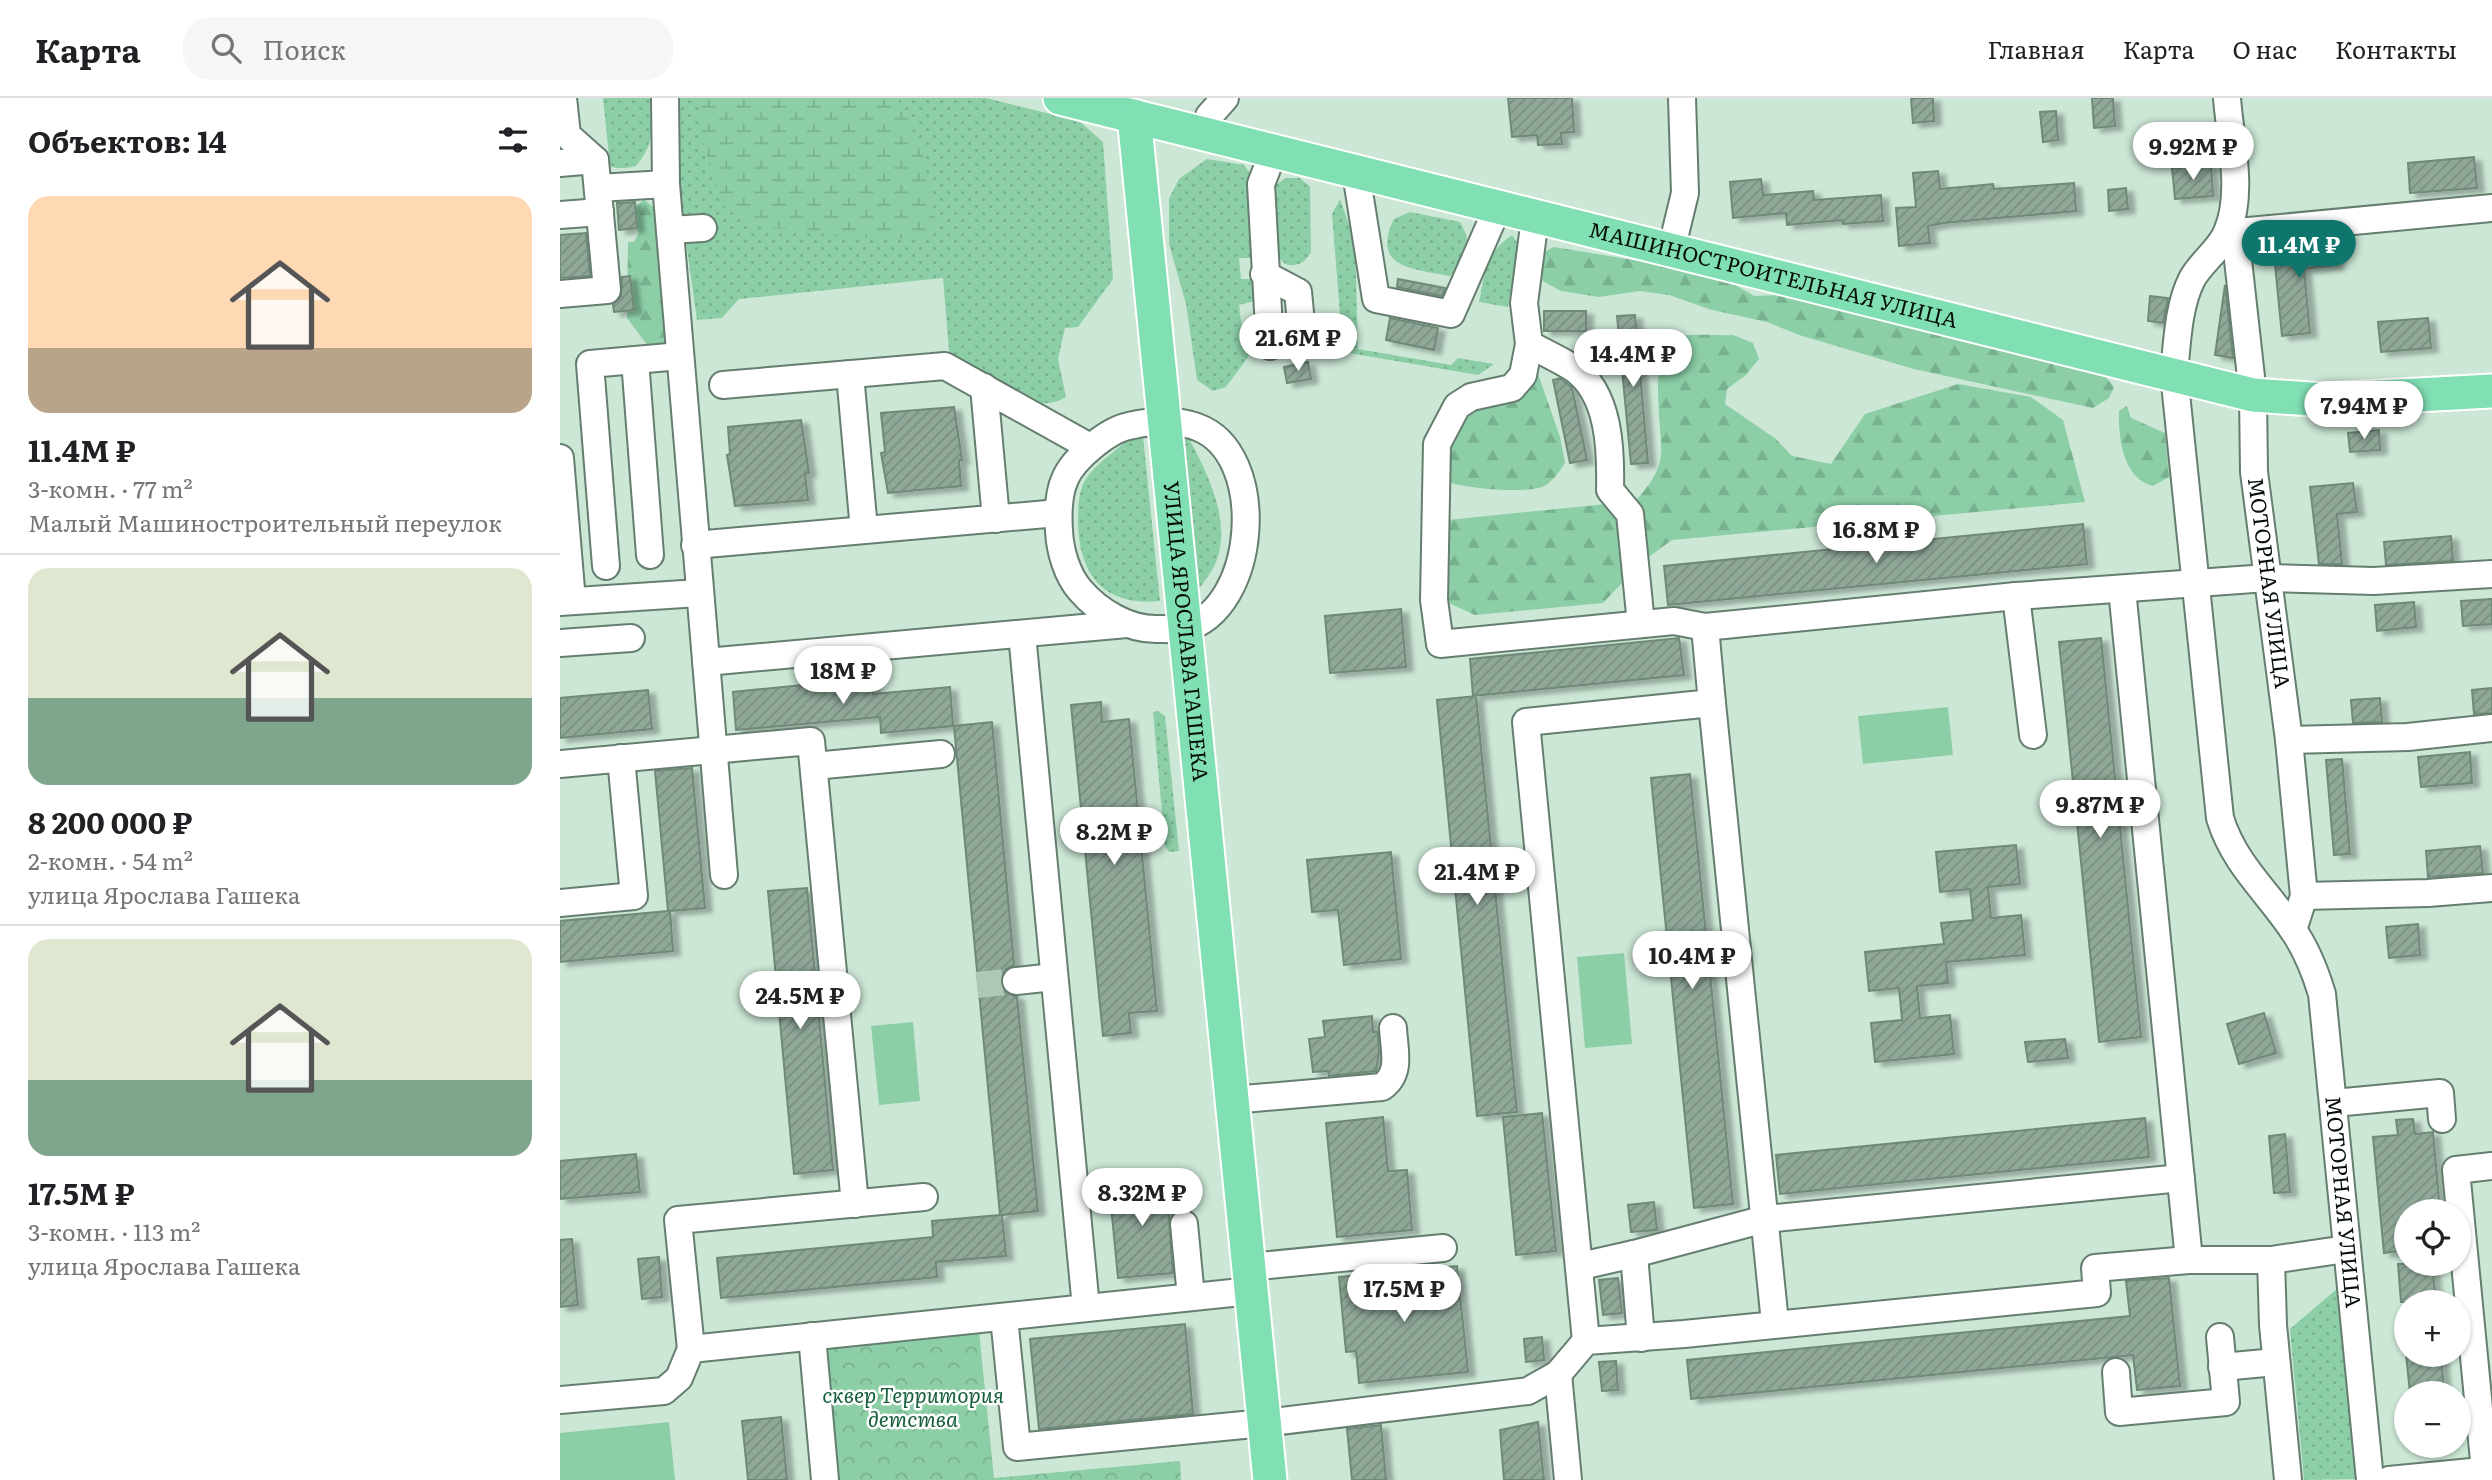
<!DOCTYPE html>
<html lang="ru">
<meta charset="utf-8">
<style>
body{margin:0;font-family:Literata,serif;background:#f6f6f6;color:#202124;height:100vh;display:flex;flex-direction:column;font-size:26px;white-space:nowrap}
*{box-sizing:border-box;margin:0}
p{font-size:23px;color:#757577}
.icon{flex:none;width:38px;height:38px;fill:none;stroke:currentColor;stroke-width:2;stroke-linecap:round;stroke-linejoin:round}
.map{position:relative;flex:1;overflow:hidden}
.panel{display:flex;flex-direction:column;background:#fff;width:560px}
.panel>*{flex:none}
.controls{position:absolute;left:1834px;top:1101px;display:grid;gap:14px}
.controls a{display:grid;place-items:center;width:77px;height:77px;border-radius:50%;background:#fff;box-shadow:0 2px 5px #0004;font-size:35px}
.price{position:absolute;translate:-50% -60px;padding:0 16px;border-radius:24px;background:#fff;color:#222;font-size:23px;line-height:46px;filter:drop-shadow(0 2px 4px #0008)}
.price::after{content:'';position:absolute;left:50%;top:42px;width:21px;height:16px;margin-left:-10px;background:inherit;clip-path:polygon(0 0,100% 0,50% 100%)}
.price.active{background:#0f766e;color:#fff}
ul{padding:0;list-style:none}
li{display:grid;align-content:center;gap:14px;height:371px;padding:0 28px}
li+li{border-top:2px solid #e0e0e0}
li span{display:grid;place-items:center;height:217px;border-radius:21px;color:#555}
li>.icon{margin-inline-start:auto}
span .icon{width:126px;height:126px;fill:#fffc;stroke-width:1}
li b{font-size:30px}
h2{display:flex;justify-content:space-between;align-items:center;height:84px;padding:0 28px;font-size:30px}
header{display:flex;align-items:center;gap:42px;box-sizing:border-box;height:98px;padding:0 35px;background:#fff;border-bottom:2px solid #e0e0e0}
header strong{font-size:33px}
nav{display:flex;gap:38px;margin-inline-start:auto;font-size:24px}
.search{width:490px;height:63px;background:#f6f6f6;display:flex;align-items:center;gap:18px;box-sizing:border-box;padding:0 24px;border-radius:28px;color:#757577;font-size:26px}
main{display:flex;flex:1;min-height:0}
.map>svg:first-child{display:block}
.grass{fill:url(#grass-dots)}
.forest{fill:url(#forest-firs)}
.wetland{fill:url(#wetland-marsh)}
.park{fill:url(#park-crowns)}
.pitch{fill:#8ccfa7}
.building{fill:url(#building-hatch);stroke:#708979;stroke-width:2;filter:url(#shadow)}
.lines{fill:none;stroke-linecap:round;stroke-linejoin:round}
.minor-tunnel{stroke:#aec7b7;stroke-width:26;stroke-dasharray:26 13;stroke-linecap:butt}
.minor-casing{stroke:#667e6f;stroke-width:30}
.major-casing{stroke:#fff;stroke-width:37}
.minor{stroke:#fff;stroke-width:26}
.major{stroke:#81dfb4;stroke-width:33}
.labels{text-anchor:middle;stroke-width:5;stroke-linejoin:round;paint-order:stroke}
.street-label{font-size:21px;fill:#060f0a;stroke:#fff}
.park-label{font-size:21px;font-style:italic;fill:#145e3b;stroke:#fff}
</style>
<header>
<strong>Карта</strong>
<div class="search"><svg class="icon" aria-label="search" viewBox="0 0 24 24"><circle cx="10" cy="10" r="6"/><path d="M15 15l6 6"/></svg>Поиск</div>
<nav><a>Главная</a><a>Карта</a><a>О нас</a><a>Контакты</a></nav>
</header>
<main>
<section class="panel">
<h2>Объектов: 14<svg class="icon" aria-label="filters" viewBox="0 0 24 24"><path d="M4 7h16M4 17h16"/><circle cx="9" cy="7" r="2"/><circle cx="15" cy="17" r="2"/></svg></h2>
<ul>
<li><span style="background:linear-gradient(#ffd9b3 70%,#b9a48a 0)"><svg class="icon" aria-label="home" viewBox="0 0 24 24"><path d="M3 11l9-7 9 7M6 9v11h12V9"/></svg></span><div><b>11.4M ₽</b><p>3-комн. · 77 m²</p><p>Малый Машиностроительный переулок</p></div></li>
<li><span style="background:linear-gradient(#dfe7d0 60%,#7fa58c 0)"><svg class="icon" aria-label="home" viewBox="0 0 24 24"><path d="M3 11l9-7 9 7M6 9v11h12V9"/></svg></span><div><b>8 200 000 ₽</b><p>2-комн. · 54 m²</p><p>улица Ярослава Гашека</p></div></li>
<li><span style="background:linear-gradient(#dfe7d0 65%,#7fa58c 0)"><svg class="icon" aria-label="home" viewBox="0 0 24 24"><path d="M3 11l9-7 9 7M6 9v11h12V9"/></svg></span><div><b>17.5M ₽</b><p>3-комн. · 113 m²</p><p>улица Ярослава Гашека</p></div></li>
</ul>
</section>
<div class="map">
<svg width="1932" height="1382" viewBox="0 0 1932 1382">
<defs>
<pattern id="grass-dots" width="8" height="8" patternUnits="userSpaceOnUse" patternTransform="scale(1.75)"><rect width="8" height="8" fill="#8ccfa7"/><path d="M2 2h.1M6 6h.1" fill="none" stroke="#77b18e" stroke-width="1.8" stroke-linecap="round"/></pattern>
<pattern id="forest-firs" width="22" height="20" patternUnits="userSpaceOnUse" patternTransform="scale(1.75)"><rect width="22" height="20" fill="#8ccfa7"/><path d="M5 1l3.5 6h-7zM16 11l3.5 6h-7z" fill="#77b18e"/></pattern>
<pattern id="wetland-marsh" width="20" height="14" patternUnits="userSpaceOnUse" patternTransform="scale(1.75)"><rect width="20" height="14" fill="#8ccfa7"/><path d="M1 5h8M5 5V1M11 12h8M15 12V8" fill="none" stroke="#77b18e"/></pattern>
<pattern id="park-crowns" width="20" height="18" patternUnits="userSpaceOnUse" patternTransform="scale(1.75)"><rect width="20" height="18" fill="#8ccfa7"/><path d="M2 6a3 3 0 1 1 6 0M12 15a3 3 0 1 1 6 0" fill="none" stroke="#77b18e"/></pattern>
<pattern id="building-hatch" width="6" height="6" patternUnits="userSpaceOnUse" patternTransform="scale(1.75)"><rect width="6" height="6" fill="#8fa898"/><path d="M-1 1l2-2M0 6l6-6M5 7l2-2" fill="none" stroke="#7a8f82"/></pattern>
<filter id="shadow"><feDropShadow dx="7" dy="4" stdDeviation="2" flood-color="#0004"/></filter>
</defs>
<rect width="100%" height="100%" fill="#cce7d6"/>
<path class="grass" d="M43 0H90C92 30 96 44 76 68 59 72 50 71 37 59L49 58Z
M111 0H426L519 23 543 44 553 181 518 229 505 230 498 261 506 299C471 321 421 280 390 264L383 180 179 201 162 220 137 222 116 73Z
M647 61 684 67 691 77 693 160H679L681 181H694V203L679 207 684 246 689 258 666 289 653 293 637 282 626 206 609 146V101L619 81Z
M726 80H740L750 89 751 154C747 161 743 166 734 167 706 171 714 105 714 88Z
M780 101 795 144 798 251 891 267 898 260 934 266 918 277 783 254 772 116Z
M850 114 900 124C913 146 910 162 890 178 854 171 810 170 834 121Z
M952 137 958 146 948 209 919 204C926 172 924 157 952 137Z
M622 338 629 341C647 373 671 423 657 461 654 472 643 484 637 494Z
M583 339 600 503C542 509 518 475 518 421 518 409 519 394 524 384 530 373 542 363 551 356 561 347 569 340 583 339Z
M598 613 605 618 619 753 609 754 605 748 593 614Z
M1779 1189 1798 1381 1744 1382 1730 1231Z"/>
<path class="forest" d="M84 102 96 111 112 239 106 247 88 248 67 220 68 144H74L79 134 73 124 75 109Z
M994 149 1104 167 1172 185 1194 198 1223 197 1544 277 1554 289 1549 300 1533 310 1354 271 1239 237 1207 224 1152 212 1109 197 1080 193 1039 199 1001 193 983 183 978 165 984 154Z
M1173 237 1193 245 1199 261 1186 277 1167 291 1165 306 1216 341 1232 358 1271 366 1305 316 1398 286 1471 299 1503 322 1525 404 1112 442 1083 463 1043 505 915 517 882 502 888 422 1076 403C1087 389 1100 375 1101 356 1103 329 1085 252 1119 239 1129 235 1160 238 1173 237Z
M976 270 1000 339 1005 365C999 374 993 384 982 389 963 396 902 390 884 383L891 328 922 305H949L963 294Z
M1567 308 1571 320 1605 335 1609 379 1593 388C1563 381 1558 339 1559 313Z"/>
<path class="wetland" d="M138 0H337L360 41 377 130 365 139 329 142 201 129 164 108 142 42Z"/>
<path class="park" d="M419 1233 434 1380 620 1363 621 1382H273L260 1248Z"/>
<path class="pitch" d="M1388 609 1393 657 1303 666 1298 618Z
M1064 855 1072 946 1025 950 1017 859Z
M353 924 360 1003 319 1007 311 928Z
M109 1324 115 1382H0V1335Z"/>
<path class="building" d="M948 0H1012L1014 34 1001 35 1002 46 978 47 977 37 952 39Z
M1351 0H1373L1374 23 1353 25Z
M1532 0H1553L1555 28 1534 30Z
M1496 13 1498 42 1483 44 1480 14Z
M1914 59 1917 90 1850 95 1848 65Z
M1651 67 1653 98 1615 101 1612 70Z
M1378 73 1380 91 1433 86 1434 91 1514 85 1516 113 1383 125 1368 128 1370 145 1339 148 1336 110 1356 109 1353 75Z
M1201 81 1203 97 1253 93 1254 102 1321 97 1323 123 1283 126 1282 122 1227 127 1226 115 1173 120 1170 84Z
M1566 90 1568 111 1549 113 1548 92Z
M75 104 77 130 59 132 57 105Z
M26 135 30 178 0 180V137Z
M1775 141 1777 167 1744 171 1750 235 1722 238 1713 146Z
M70 178 74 212 54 214 53 206 61 198 62 179Z
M838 181 885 190 882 198 837 189Z
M1665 187 1673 260 1655 257Z
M1590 198 1608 200 1603 225 1588 223Z
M984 213H1026V233H984Z
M1075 217 1088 365 1071 366 1057 218Z
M830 220 878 230 874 252 826 242Z
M1868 220 1871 250 1821 254 1818 224Z
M748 264 751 281 727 285 724 269Z
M1000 280 1012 290 1027 362 1010 365 993 282Z
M394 309 402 362H399L401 388 328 395 321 355 325 354 321 315Z
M241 322 249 375 245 376 248 402 175 408 167 357 170 356 168 329Z
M1819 332 1820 352 1790 354 1788 335Z
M1793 385 1797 414 1777 416 1782 466H1759L1750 389Z
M1523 426 1527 466 1108 507 1104 468Z
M1891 438 1893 463 1826 467 1824 444Z
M1932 501V526L1903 528 1901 503Z
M1854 504 1856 529 1817 533 1815 507Z
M841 511 846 569 770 575 765 518Z
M1119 540 1124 577 913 598 910 561Z
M1541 540 1581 939 1539 944 1499 544Z
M312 580 313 596 390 589 393 628 321 635 320 619 176 632 173 594Z
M1932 590V615L1914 616 1912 592Z
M88 592 92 631 0 640V600Z
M916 598 957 1014 917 1018 877 602Z
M1820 600 1822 624 1793 625 1791 602Z
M541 604 542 624 569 621 597 913 569 915 571 935 543 938 511 607Z
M432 624 454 867 446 871 440 884 444 893 457 899 478 1113 442 1117 446 1158 376 1164 377 1179 161 1200 157 1160 373 1139 372 1123 440 1117 394 628Z
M1910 654 1912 685 1861 689 1858 659Z
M1782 661 1790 756 1774 757 1766 662Z
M132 670 145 810 110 813 113 853 0 864V823L108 813 95 673Z
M1130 676 1173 1106 1134 1110 1091 680Z
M1456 747 1460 786 1428 789 1431 820 1461 817 1465 857 1386 864 1388 885 1357 888 1360 920 1390 917 1394 956 1315 964 1311 925 1342 922 1339 890 1309 893 1305 854 1384 846 1381 825 1413 822 1410 791 1380 794 1376 754Z
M1920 748 1923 775 1868 779 1866 753Z
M831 754 841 861 784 867 778 812 752 814 747 762Z
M247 790 273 1072 234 1076 208 793Z
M1858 826 1860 857 1829 860 1826 829Z
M1704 915 1716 955 1679 966 1667 926Z
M812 918 813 934H818L819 955 816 973 769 978 768 973 753 974 749 941 765 939 763 923Z
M1505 941 1508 960 1468 964 1465 944Z
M982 1015 996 1153 956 1157 943 1019Z
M823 1019 828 1073 847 1072 852 1132 777 1139 766 1025Z
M1585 1020 1589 1059 1220 1096 1216 1057Z
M1853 1021 1855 1036 1873 1034 1880 1113H1846V1152L1824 1155 1813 1039 1838 1037 1836 1022Z
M1725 1036 1730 1094 1714 1095 1709 1038Z
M76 1056 80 1094 0 1101V1063Z
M606 1081 613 1175 558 1180 549 1087Z
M1094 1104 1097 1132 1071 1134 1068 1107Z
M12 1141 18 1207 0 1209V1142Z
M99 1159 102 1199 82 1201 78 1161Z
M1838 1166H1872L1876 1204H1841Z
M897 1168 908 1274 799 1285 796 1253 786 1254 779 1179Z
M1058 1180 1062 1215 1043 1217 1039 1182Z
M1609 1180 1620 1288 1577 1292 1573 1257 1131 1301 1127 1262 1570 1218 1566 1183Z
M625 1226 633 1316 479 1331 470 1241Z
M982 1239 984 1262 966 1264 964 1241Z
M1846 1256H1881L1884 1295H1850Z
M1056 1263 1058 1292 1042 1293 1039 1264Z
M221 1319 227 1382H188L182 1323Z
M978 1324 984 1382H944L940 1332Z
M821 1327 826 1382H792L787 1331Z"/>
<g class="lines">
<path class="minor-tunnel" d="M417 887 456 883"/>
<g class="minor-casing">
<g id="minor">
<path d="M105 0 106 86 164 777"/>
<path id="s1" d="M1667 0C1670 41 1684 95 1667 134 1660 152 1641 164 1632 181 1618 208 1617 246 1614 276L1660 720C1674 766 1707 793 1733 832 1747 852 1755 873 1762 896L1810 1382"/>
<path d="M645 37 649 18 665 0"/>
<path d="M0 65 35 62"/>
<path d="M796 75 816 201 891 216 937 111"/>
<path d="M38 90 106 86"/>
<path d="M0 117 40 114"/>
<path d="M975 120 964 205 969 246C983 254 999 261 1013 270 1050 295 1051 353 1050 392L1070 416 1081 526"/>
<path d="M110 132 143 130"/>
<path d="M1667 135 1932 110"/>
<path id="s2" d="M1675 135 1693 297 1694 374 1729 642 1744 798 1733 832"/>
<path d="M1111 153 1125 95 1122 0"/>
<path d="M704 176 738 194 742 235 710 248 701 86 713 55"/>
<path d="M0 196 47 192 35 62 7 37 3 0"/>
<path d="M969 246 963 277 952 290 911 299 897 308 877 346 874 502 880 546 1114 523 1145 529"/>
<path d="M290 276 304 432"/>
<path d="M163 287 385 268 530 349"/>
<path d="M424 289 436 421"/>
<path d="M606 322C616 324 627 325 637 329 709 355 698 511 625 530 617 532 606 531 598 531 569 532 539 514 520 492 507 477 500 453 499 433 498 417 498 396 505 381 513 361 548 332 569 328 581 325 593 324 606 322Z"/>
<path d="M0 360 12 503"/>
<path d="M135 447 498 415"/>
<path d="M90 457 75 262 120 258"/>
<path d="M46 468 30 266 75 262"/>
<path d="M1562 491 1629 1162"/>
<path d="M1456 498 1473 637"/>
<path d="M0 504 139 495"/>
<path d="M462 536 526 1210"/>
<path d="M0 545 71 540"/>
<path d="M146 564 567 526"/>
<path d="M1152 605 1215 1225"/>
<path d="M1729 642 1848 639 1932 630"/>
<path d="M0 666 251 643 295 1106"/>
<path d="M254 668 381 656"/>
<path d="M1744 798 1868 795 1932 790"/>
<path d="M0 805 74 798 61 660"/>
<path d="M456 883 494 879"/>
<path d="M672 1002 822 989C842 975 834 952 833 930"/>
<path d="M1774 1005 1880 995 1882 1021"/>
<path d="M624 1126 631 1199"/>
<path d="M1711 1162 1713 1227 1728 1382"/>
<path d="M1021 1168 1074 1156"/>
<path d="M689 1169 883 1150"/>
<path d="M444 1219 457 1349 704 1325 968 1293 998 1276 1026 1243 1124 1236 1537 1195 1535 1170 1629 1162H1711L1786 1151"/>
<path d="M252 1238 265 1382"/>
<path d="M1081 1240 1074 1156 1205 1121 1621 1080"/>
<path d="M1026 1243 966 624 1152 605 1145 529 1456 498 1707 480 1814 483 1932 476"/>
<path d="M131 1251 118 1122 364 1099"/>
<path d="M1662 1269 1716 1264"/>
<path d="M1556 1274 1559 1314 1666 1304 1660 1239"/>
<path d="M998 1276 1008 1382"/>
<path d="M0 1302 104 1293 119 1280 131 1251 691 1193"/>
<path d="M1925 1373 1896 1072 1932 1068"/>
<path d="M1829 1382 1932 1372"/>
</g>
</g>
<g class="major-casing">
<g id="major">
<path id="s3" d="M500 0 1693 297 1764 302 1932 293"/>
<path id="s4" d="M574 18 710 1382"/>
</g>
</g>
<use href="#minor" class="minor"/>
<use href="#major" class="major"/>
</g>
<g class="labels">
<g class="street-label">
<text dy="7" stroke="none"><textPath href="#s3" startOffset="735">МАШИНОСТРОИТЕЛЬНАЯ УЛИЦА</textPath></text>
<text dy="7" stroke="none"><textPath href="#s2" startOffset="352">МОТОРНАЯ УЛИЦА</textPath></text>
<text dy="7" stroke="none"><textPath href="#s4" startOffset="518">УЛИЦА ЯРОСЛАВА ГАШЕКА</textPath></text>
<text dy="7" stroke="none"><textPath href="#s1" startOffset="1152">МОТОРНАЯ УЛИЦА</textPath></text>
</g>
<g class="park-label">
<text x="353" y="1305">сквер Территория<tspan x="353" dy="24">детства</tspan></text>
</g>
</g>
</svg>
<div class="controls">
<a><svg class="icon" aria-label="locate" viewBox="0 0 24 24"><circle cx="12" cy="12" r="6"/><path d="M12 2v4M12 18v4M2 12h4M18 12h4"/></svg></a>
<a>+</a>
<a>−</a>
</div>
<b class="price" style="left:1633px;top:84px">9.92M ₽</b>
<b class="price active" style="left:1739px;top:182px">11.4M ₽</b>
<b class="price" style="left:738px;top:275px">21.6M ₽</b>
<b class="price" style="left:1073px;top:291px">14.4M ₽</b>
<b class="price" style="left:1804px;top:343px">7.94M ₽</b>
<b class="price" style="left:1316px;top:467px">16.8M ₽</b>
<b class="price" style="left:283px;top:608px">18M ₽</b>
<b class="price" style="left:1540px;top:742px">9.87M ₽</b>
<b class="price" style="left:554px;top:769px">8.2M ₽</b>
<b class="price" style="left:917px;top:809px">21.4M ₽</b>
<b class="price" style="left:1132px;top:893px">10.4M ₽</b>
<b class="price" style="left:240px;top:933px">24.5M ₽</b>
<b class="price" style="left:582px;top:1130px">8.32M ₽</b>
<b class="price" style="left:844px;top:1226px">17.5M ₽</b>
</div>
</main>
